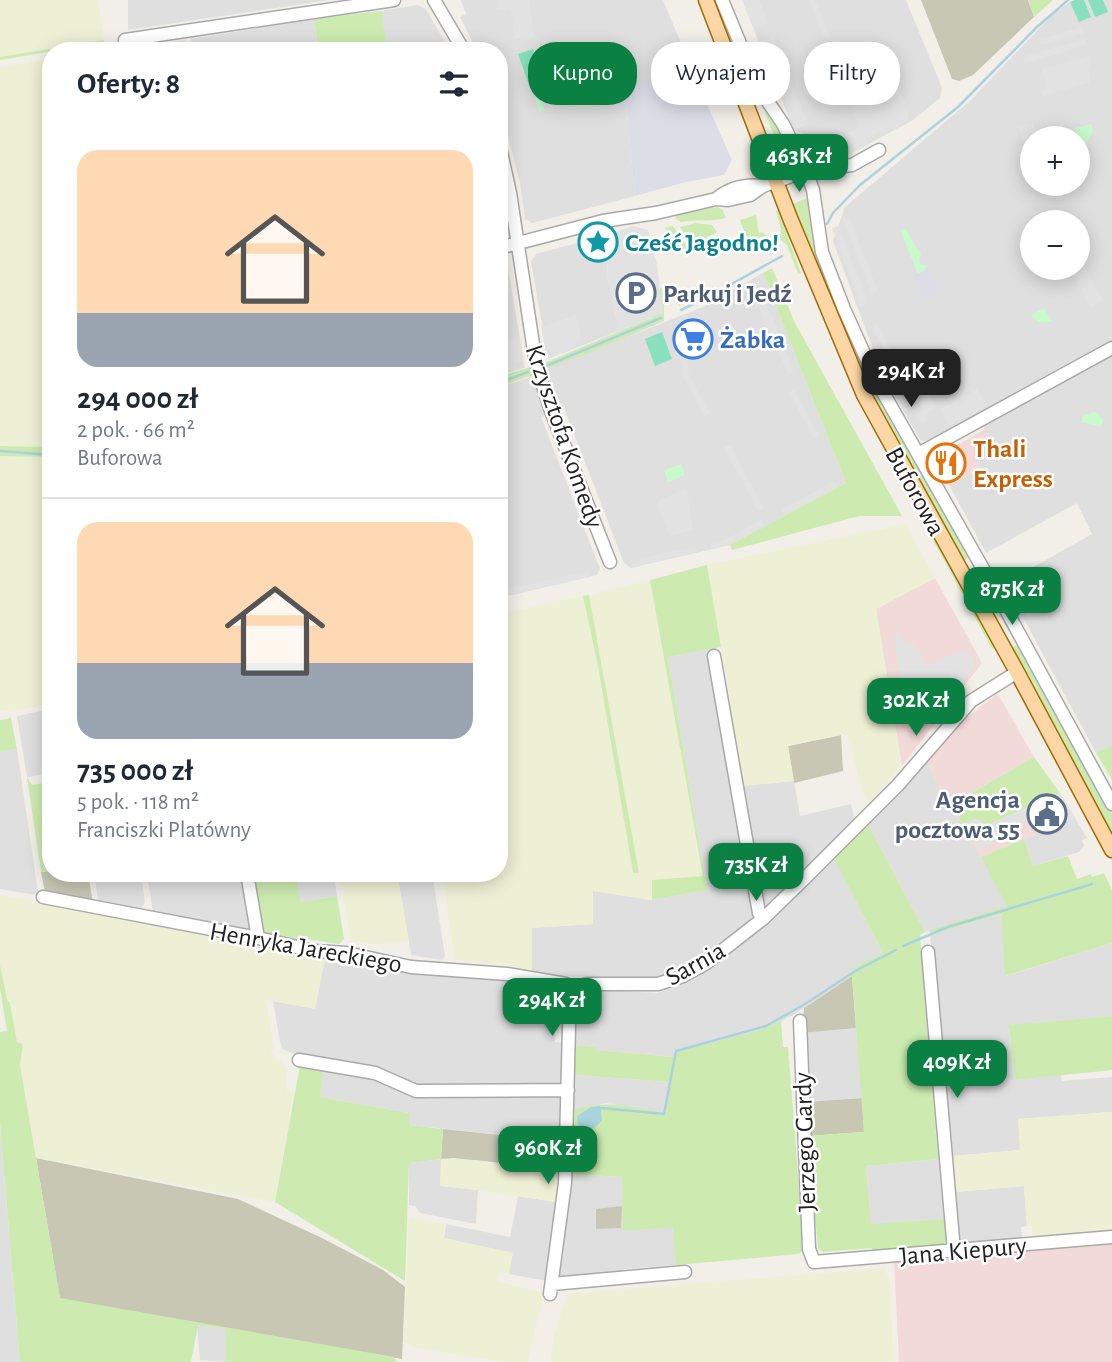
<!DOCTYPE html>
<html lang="pl">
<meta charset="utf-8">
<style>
body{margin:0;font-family:"Alegreya Sans",sans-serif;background:#f6f6f7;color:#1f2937;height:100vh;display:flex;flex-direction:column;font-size:26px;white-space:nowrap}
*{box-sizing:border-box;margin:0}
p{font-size:23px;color:#747a83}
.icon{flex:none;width:38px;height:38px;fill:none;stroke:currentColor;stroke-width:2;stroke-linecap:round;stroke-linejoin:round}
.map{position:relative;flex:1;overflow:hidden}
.drawer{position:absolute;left:42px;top:42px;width:466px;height:840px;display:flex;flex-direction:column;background:#fff;border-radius:28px;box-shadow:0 4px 18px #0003}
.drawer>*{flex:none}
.guide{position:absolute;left:528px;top:42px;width:478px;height:63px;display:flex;gap:14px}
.controls{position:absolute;left:1020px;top:126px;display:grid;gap:14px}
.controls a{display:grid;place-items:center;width:70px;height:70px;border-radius:50%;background:#fff;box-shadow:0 4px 18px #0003;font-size:35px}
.price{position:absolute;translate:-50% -60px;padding:0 16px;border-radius:14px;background:#0b8043;color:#fff;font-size:23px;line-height:46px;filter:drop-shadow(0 2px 4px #0008)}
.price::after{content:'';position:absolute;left:50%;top:42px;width:21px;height:16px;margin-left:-10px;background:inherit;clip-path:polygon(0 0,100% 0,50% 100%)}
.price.current{background:#222;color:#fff}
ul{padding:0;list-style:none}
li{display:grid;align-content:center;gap:14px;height:371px;padding:0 35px}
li+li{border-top:2px solid #e0e1e3}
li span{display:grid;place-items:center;height:217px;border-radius:21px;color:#555}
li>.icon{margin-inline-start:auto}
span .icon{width:126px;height:126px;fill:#fffc;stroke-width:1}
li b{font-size:30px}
h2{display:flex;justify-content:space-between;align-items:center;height:84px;padding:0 35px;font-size:30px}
.chip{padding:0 24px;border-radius:28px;background:#fff;box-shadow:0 4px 18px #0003;font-size:24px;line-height:63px}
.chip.current{background:#0b8043;color:#fff}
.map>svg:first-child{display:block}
.residential{fill:#e0dfdf;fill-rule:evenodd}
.commercial{fill:#f2dad9}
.industrial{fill:#ebdbe8}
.construction{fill:#c7c7b4}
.farmland{fill:#eef0d5}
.grass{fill:#cdebb0}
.park{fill:#c8facc}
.pitch{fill:#88e0be}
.parking{fill:#e2e2e2}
.plaza{fill:#dddde8}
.water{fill:#aad3df}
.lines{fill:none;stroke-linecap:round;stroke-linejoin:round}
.stream{stroke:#aad3df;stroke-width:2.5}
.minor-casing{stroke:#a9a9a9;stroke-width:15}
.major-casing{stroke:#a06b00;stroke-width:17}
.minor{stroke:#fff;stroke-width:12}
.major{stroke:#fcd6a4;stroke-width:14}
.labels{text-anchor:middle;stroke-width:5;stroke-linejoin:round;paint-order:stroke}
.culture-label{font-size:26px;font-weight:bold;fill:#0d838f;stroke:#fff;text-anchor:start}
.service-label{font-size:26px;font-weight:bold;fill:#4e5e75;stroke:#fff;text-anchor:start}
.shop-label{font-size:26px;font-weight:bold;fill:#366cbe;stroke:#fff;text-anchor:start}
.street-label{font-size:26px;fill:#222;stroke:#fff}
.food-label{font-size:26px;font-weight:bold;fill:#c56008;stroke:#fff;text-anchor:start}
</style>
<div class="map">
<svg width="1112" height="1362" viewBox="0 0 1112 1362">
<rect width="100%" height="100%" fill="#f2efe9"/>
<path class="residential" d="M128 0H330L128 30Z
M461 0H663L692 70 624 85 635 196 532 223 525 219 520 183 499 100V51H477L460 17 466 14Z
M742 0H906L942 88 940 98 913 120 839 160 830 144 794 130Z
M1073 0H1112V745L1096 753 1009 591H1007L1003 584 1092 534 1077 503 986 553 949 485 980 469 972 453 992 442 976 414 928 440 921 441 883 376 833 241 845 207 971 100 1053 14ZM1032 138H1078V184H1032ZM1032 222H1078V268H1032Z
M417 5 426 9 450 51H387L382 11Z
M314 19 319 51H192L191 39Z
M610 234 607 274 619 331 548 359 531 262 536 254Z
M501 263 508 268 525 368 499 375V264Z
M763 273 846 483 730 545 631 568 624 563 564 408 541 417 600 569 597 575 499 598V387L528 378 543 370 703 307Z
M710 649 756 916 717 946 671 975 649 979 532 975 531 928 593 924V891L652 900 707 890 668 657Z
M51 709V773L27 777 17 716Z
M17 749 38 892 36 895 0 889V752Z
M927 761 940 789H943L952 804 1008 906 925 932 868 824Z
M794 781 800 816 851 804 855 820 762 910 741 786Z
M1075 818 1087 838 1082 840 1084 846 1079 852 1033 866 1024 839Z
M834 859 883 953 854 968 852 976 793 1015 772 1026 675 1057 595 1050 596 1047 573 1045 576 1004 581 995 601 990 657 993 683 984 714 966 772 920Z
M94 873H141L145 903 141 908 98 900Z
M147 873H245L254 931 153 913Z
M296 873H334L337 896 301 902Z
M397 873H432L445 956 442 960 411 955Z
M1001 914 1006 976 1112 943V1016L1009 1026 1015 1080 1061 1075 1062 1081 1112 1077V1112L1018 1119 1021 1150 953 1156 930 935Z
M325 958 349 964 351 958 440 976 486 977 554 987 555 1042 563 1043 559 1141 409 1125V1113L320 1097 322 1059 294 1054 283 1049 280 1042 273 1001 315 1008Z
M856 1028 862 1098 806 1102 802 1033Z
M573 1075 671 1082 667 1113 606 1103 573 1110Z
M0 1123 6 1196 20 1362H0Z
M441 1159V1186L478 1190 476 1224 420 1213 415 1206 409 1205V1163Z
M938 1159 944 1219 871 1225 866 1166Z
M569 1174 622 1177 674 1227 676 1265 624 1269V1272L547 1281 509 1274 512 1253 444 1238 446 1224 510 1237 518 1196 566 1204Z
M1024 1186 1027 1226 1021 1227 1022 1238 964 1243 960 1241 956 1192Z
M197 1325 226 1329V1362L200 1360Z"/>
<path class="commercial" d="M985 429 992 442 972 454 981 468 949 485 936 457Z
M935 578 982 663 902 766 876 609Z
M996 695 999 696 1034 757 952 804 943 789 940 790 927 761 961 722Z
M1060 793 1075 818 981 857 963 825 976 818 987 825Z
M1112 1242V1362H899L894 1260Z"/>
<path class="industrial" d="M185 40 187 51H127V49L157 44 159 47 167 43Z"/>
<path class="construction" d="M921 0H1028L1034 17 973 75 959 81 952 79Z
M841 735 843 771 794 783 788 746Z
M51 871V873H88L93 903 45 893 41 872Z
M852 976 856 1028 802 1033 804 1008Z
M862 1098 864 1132 807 1136 806 1102Z
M443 1129 559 1141 558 1170 475 1160 441 1159Z
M36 1158 238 1199 324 1239 383 1270 405 1287 402 1359 60 1299Z
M622 1206 621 1228 596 1229V1209Z"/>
<path class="farmland" d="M0 0H98L104 40 0 57Z
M51 58V447L0 446V67Z
M11 455 51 457V703L20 710 0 711V456Z
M906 524 935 578 876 609 902 766 869 803 862 791 847 734 788 746 794 781 741 786 728 688 707 565Z
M650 580 703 876 653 880 652 900 593 891V924L532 928V969L454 959 443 873H499V614L583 596 598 666 633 873 638 872 589 595Z
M340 873H397L409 941 399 943 372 944 350 940Z
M0 895 325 958 315 1009 266 1000 274 1048 270 1052 283 1063 287 1071V1091L294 1092 275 1202 36 1158 20 1065 23 1044 17 1043 10 1003 7 999 0 965Z
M1112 1112V1234L1033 1241 1032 1226H1027L1024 1186 956 1192 953 1156 1020 1150 1018 1119Z
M454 1158 558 1170 556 1202 478 1190 440 1186 441 1159Z
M409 1218 446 1224 444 1238 513 1253 509 1274 499 1272 496 1281 544 1293 528 1362H504L416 1348 403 1342Z
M884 1268 889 1278 894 1362H550L554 1336 567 1294Z"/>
<path class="grass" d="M1028 0H1053L1034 17Z
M382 11 387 51H319L314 19Z
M104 40 103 43 0 60V57Z
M764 105 782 132 781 135 784 134 785 141 778 145 762 106Z
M810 197 819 259 969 552 967 559 964 561 879 413 844 334 797 216 799 214H796L792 204Z
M716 207 722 209 726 218C711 222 696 219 681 222L676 219 675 215Z
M778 209 801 273 798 274 787 245 780 239 781 229 776 211Z
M756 215 759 233 763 232 767 236 748 240 740 220Z
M696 223 712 225 717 232 691 246 680 227Z
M673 226 687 247 678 253 670 251 665 227Z
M772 268 795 323 902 516H859L732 550 730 545 846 483 763 273Z
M713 287 715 290 679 306 678 294 681 290 698 291Z
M661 288 664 291V321L589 353 543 370 542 364 651 318 634 293Z
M530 367 533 375 499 387V377Z
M0 446 51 447V457L0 456Z
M920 516 926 519 995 647 992 649Z
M707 565 721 647 668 657 707 890 652 900V880L703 876 650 580Z
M589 595 639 873H633L598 666 583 596Z
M1018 644 1112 814V839C1084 788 1060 735 1032 684L1034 683 1031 682 1012 648Z
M11 718 17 749 0 752V720Z
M1112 745V780L1096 753Z
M1034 757 1060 793 987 825 976 819 963 825 952 804Z
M51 773V871L41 872 27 777 32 785 43 783 45 774Z
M868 824 925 932 920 935 938 1159 866 1166 871 1224 944 1219 946 1240 943 1245 873 1251 872 1248 822 1252 818 1248 807 1136 864 1132 852 976 853 968 883 953 834 859Z
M1024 839 1033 866 1068 856 1077 879 1091 874 1092 877 1104 873 1112 890V943L1005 976 1001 914 930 935V930L1007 906 981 857Z
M251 873H296L301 902 337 896 344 939 339 944 307 939V944L260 933Z
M0 965 7 999 10 1003 17 1042 23 1044 20 1065 60 1298 394 1357 397 1362H226V1329L198 1325 191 1362H20L0 1123V1032L7 1031 0 988Z
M1112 1016V1070L1015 1080 1009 1025Z
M781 1021 783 1047H788L804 1249 799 1254 676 1265 673 1227 623 1231 622 1177 569 1174 573 1110C606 1099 632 1107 666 1113L671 1082 573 1075V1045L596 1047V1050L674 1057 680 1051 757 1031Z
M300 1065 323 1069 320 1097 409 1113V1125L443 1129 441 1159 409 1163 405 1281 275 1202Z"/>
<path class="park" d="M539 78 544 111 539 112 531 82Z
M1091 124 1093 130 1087 142 1081 144 1075 128Z
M906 228 915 246 921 253 919 260 921 264 927 266 924 271 918 274 900 230Z
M1044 308 1052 321C1043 324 1037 323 1031 315Z
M1093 412H1096L1103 420 1101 427 1081 422 1084 414 1087 415Z
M681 464 685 475 668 482 664 470Z"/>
<path class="pitch" d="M1075 0H1084L1091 17 1079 22 1070 2Z
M1088 0H1103L1108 12 1095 17Z
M533 49 543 76 528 82 518 54Z
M662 332 672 359 655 366 645 339Z"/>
<path class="parking" d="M496 0H529L534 36 515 39 511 8 498 10Z
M742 0H759L768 23 754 28Z
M809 0H815L830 36 824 38Z
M1082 27 1084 33 1041 45 1040 39Z
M773 37 808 124 795 129 760 42Z
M1085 39 1086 45 1025 64 1023 57Z
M836 50 853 93 863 92 890 78 906 103 903 105 909 115 907 117 909 121 883 136 880 131 866 139 868 144 851 153 842 137 860 127 829 52Z
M1089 55 1091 61 1088 70 1090 82 1043 96 1041 91 1047 89 1042 69Z
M1033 123 1037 138H1032V171L1019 127Z
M849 217 878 291 872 294 843 219Z
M633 226 648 230 657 264 663 313 619 331 607 274 610 234Z
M838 226 868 303 861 306 832 228Z
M1082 263 1103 300 1091 307 1071 270 1078 268Z
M762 299 773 318 794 372 788 374 757 302Z
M576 315 581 339 575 342 576 348 555 356 553 350 546 352 541 327Z
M877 323 901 370 910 389 904 391 872 325Z
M518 336 523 360 515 364 517 369 499 374V342Z
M680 354H686L689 375 710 414 705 417 684 378Z
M925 388 936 408 925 414 928 420 922 423 917 414 923 410 919 402 912 405 908 397Z
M794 389 819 436 814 438 789 392Z
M977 389 987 406 949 426 941 409Z
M730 445 748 479 743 482 724 447Z
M749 481 764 508 758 511 744 484Z
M834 481 837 487 784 515 781 510Z
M687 488 693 530 670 536 657 502Z
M761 520 764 526 730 544 712 549 710 543 727 539Z
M696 546 697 552 631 567 630 561Z
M589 571 590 577 499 597V591Z
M898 632 908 645 914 642 926 664 935 663 958 651 963 650 973 656 975 668 963 679 965 681 956 692 958 694 938 720 921 711 909 721 897 660 894 633Z
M1060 793 1075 818 1056 826 1047 811 992 835 995 843 979 851 965 824 976 818 987 825Z"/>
<path class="plaza" d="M692 70 732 160 724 175 682 183 635 196 624 84Z
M929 269 938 293 922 300 912 276Z"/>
<path class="water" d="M600 1106 602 1120C597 1127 588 1133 579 1129L577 1116 591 1107Z"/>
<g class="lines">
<path class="stream" d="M827 224 833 213 860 185 958 107 1037 27 1068 0
M681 310 712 295 782 256
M546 366 661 318
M499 383 528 372
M0 451 51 455
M903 946 948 927 1092 884
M601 1108 664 1114 676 1051 766 1026 805 1004 857 970 896 950"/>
<g class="minor-casing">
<path id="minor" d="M434 0 464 51
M722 0 758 87 783 124 806 171 813 190 822 252 844 309 876 380 999 597 1112 804
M125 40 394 0
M499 143 510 193 536 364 551 411 610 562
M716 199C729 188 746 184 763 186
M499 248 603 221 656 213 716 199 728 200 750 195 763 186 806 171 852 165 879 150
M918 454 1112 348
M714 656 759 913 764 918
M247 873 258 938
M43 897 258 938 314 951 347 953 411 967 507 974 566 984 570 988
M928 952 954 1251
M570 988 588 984H658L683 976 705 964 764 918 807 876 898 785 971 701 1017 672
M800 1021 809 1249 814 1262 1112 1237
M299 1060 375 1073 416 1091 568 1090
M552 1284 685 1272
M550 1294 565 1183 570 988"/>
</g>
<g class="major-casing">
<path id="major" d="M706 0 790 218 864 395 1017 672 1112 850"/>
</g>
<use href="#minor" class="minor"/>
<use href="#major" class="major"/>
</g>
<defs>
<g id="sight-ring" transform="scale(2.0125)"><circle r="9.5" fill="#fff" stroke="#0f9aa8" stroke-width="1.5"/><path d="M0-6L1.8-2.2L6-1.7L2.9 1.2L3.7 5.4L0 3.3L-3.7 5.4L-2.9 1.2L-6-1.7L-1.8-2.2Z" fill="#0f9aa8"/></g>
<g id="parking-ring" transform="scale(2.0125)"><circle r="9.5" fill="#fff" stroke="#5c6f8a" stroke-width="1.5"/><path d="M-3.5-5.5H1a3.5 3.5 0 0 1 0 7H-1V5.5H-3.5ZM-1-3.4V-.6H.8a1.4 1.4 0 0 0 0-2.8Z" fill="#5c6f8a"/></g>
<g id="supermarket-ring" transform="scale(2.0125)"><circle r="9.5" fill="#fff" stroke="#3f7fe0" stroke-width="1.5"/><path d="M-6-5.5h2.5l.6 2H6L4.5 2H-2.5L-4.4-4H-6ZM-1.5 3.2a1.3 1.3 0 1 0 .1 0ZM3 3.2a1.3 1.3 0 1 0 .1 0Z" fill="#3f7fe0"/></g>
<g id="restaurant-ring" transform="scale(2.0125)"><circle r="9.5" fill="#fff" stroke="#e8710a" stroke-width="1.5"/><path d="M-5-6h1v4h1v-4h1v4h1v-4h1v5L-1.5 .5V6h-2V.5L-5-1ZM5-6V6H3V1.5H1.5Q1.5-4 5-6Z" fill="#e8710a"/></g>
<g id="civic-ring" transform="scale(2.0125)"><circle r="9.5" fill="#fff" stroke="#5c6f8a" stroke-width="1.5"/><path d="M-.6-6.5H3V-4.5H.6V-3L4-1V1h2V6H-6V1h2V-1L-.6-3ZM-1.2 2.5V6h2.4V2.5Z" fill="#5c6f8a"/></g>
</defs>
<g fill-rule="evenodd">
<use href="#sight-ring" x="598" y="242"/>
<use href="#parking-ring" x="636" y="293"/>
<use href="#supermarket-ring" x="693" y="339"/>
<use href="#restaurant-ring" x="946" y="463"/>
<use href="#civic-ring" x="1047" y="814"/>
</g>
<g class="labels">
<g class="culture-label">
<text x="625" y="251">Cześć Jagodno!</text>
</g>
<g class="service-label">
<text x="663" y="302">Parkuj i Jedź</text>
<text x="1020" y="808" text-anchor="end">Agencja<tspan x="1020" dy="30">pocztowa 55</tspan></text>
</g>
<g class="shop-label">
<text x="720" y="348">Żabka</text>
</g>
<g class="street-label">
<text transform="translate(565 436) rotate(71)" y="9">Krzysztofa Komedy</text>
<text transform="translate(916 491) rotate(61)" y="9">Buforowa</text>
<text transform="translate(306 947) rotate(10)" y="9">Henryka Jareckiego</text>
<text transform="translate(695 963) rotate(-29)" y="9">Sarnia</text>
<text transform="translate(804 1142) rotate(-92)" y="9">Jerzego Gardy</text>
<text transform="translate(963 1250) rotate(-5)" y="9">Jana Kiepury</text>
</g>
<g class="food-label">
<text x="973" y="457">Thali<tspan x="973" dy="30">Express</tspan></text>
</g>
</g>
</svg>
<div class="controls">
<a>+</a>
<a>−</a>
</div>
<b class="price" style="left:799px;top:194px">463K zł</b>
<b class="price current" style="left:911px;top:409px">294K zł</b>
<b class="price" style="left:1012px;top:627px">875K zł</b>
<b class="price" style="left:916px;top:738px">302K zł</b>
<b class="price" style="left:756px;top:903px">735K zł</b>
<b class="price" style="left:552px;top:1038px">294K zł</b>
<b class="price" style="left:957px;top:1100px">409K zł</b>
<b class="price" style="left:548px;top:1186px">960K zł</b>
<div class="guide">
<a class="chip current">Kupno</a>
<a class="chip">Wynajem</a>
<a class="chip">Filtry</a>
</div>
<section class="drawer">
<h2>Oferty: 8<svg class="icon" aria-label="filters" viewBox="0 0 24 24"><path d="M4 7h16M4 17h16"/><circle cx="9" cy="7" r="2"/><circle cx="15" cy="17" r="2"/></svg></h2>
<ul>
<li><span style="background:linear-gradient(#ffd9b3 75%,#9aa5b1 0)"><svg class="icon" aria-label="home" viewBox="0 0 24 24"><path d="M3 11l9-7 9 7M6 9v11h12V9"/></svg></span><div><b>294 000 zł</b><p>2 pok. · 66 m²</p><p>Buforowa</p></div></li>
<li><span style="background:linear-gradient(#ffd9b3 65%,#9aa5b1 0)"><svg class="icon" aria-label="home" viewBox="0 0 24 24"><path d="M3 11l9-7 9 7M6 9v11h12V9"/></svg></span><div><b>735 000 zł</b><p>5 pok. · 118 m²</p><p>Franciszki Platówny</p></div></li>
</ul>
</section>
</div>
